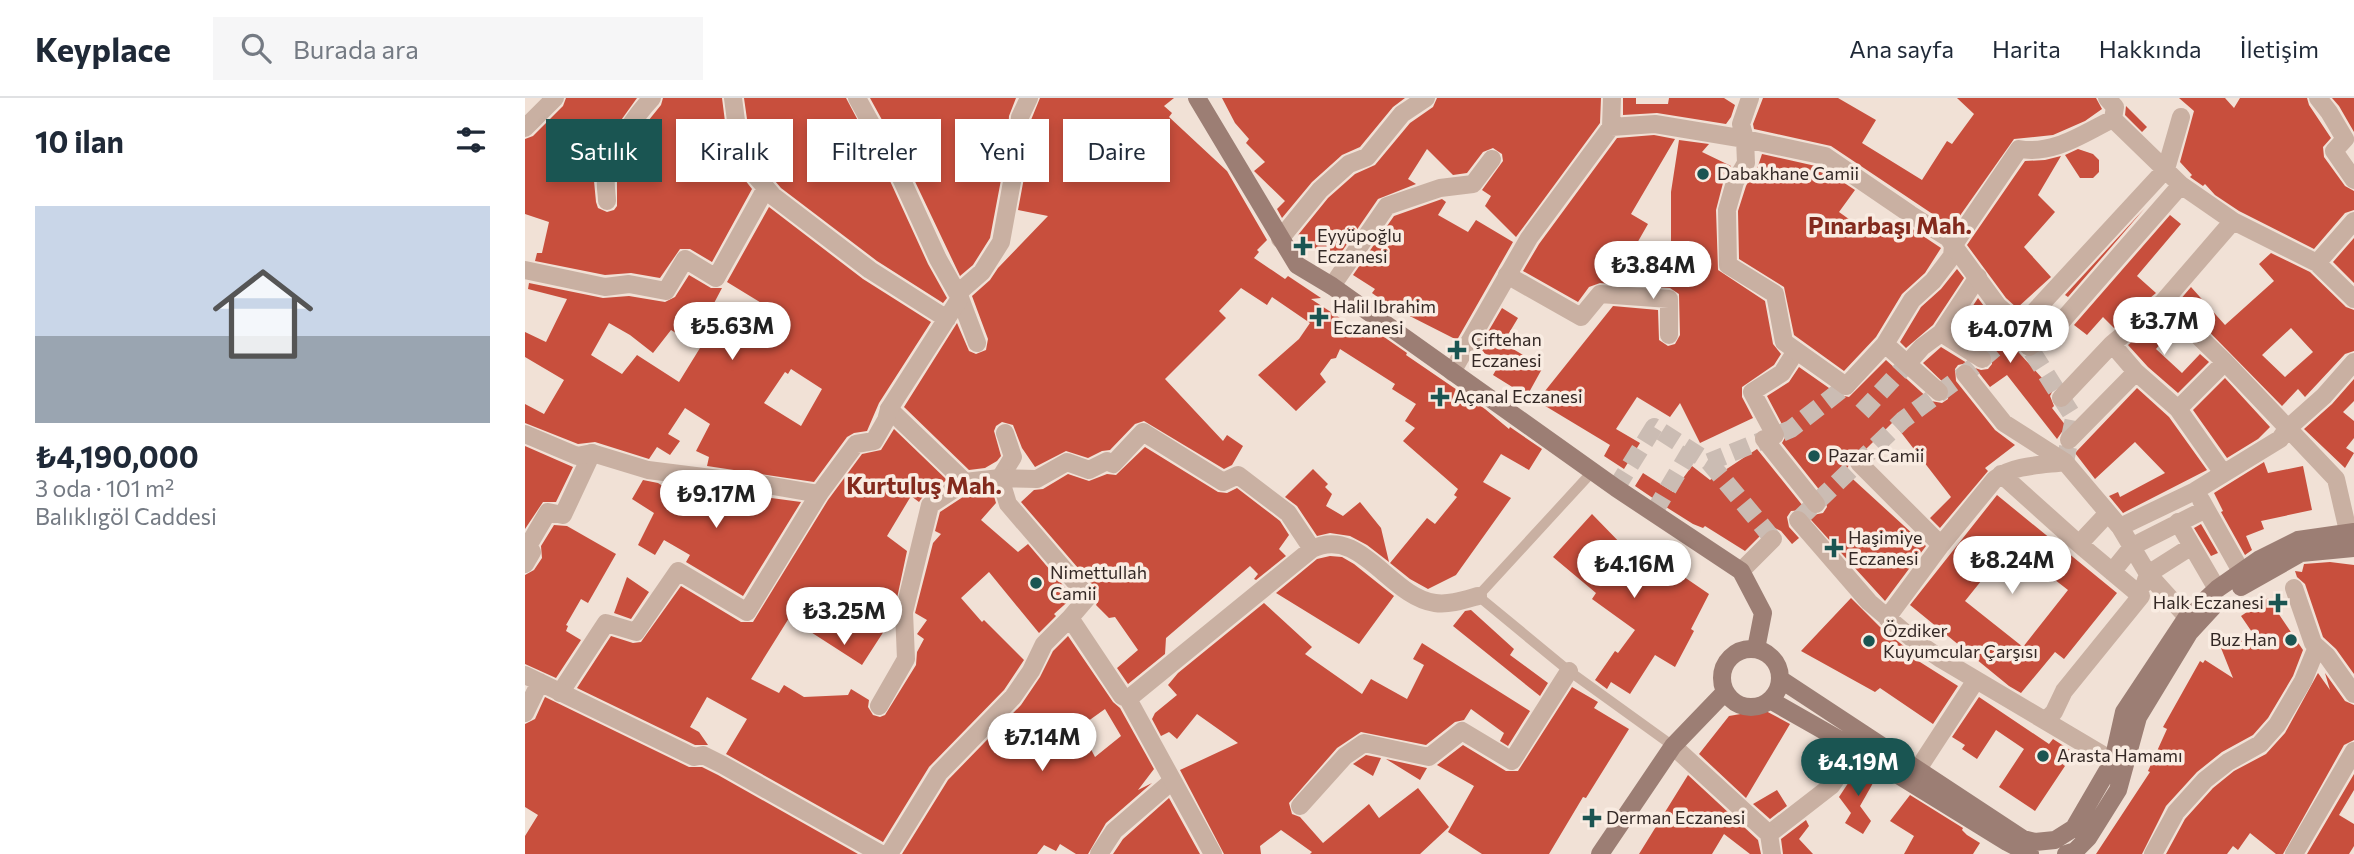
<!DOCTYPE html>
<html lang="tr">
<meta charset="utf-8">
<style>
body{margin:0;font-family:Commissioner,sans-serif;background:#f6f6f7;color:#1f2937;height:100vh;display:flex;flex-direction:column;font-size:26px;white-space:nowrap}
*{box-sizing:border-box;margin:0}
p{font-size:23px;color:#747a83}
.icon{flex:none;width:38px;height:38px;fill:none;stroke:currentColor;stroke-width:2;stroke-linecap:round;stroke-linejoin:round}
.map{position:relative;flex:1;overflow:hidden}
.details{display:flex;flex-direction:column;background:#fff;width:525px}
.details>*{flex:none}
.guide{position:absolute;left:21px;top:21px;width:665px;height:63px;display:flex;gap:14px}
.price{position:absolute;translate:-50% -60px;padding:0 16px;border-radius:24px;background:#fff;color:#222;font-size:23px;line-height:46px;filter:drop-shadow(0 2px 4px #0008)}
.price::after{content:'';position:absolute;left:50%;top:42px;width:21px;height:16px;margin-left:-10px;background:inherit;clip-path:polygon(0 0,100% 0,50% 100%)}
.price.selected{background:#1a5552;color:#fff}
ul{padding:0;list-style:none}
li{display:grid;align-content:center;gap:14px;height:371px;padding:0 35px}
li span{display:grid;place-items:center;height:217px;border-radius:0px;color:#555}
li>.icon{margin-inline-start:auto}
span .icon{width:126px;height:126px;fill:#fffc;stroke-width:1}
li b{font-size:30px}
h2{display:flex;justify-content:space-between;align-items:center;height:84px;padding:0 35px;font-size:30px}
.chip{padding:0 24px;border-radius:0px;background:#fff;box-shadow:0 4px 10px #0003;font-size:24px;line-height:63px}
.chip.selected{background:#1a5552;color:#fff}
header{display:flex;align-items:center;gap:42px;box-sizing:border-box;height:98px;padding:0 35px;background:#fff;border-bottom:2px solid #e0e1e3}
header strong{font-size:33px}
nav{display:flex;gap:38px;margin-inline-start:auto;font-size:24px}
.search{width:490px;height:63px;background:#f6f6f7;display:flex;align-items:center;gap:18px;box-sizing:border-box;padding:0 24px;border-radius:0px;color:#747a83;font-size:26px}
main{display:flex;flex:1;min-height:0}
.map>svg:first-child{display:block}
.building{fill:#c84f3d;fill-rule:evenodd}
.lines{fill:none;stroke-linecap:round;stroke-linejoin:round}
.pedestrian-tunnel{stroke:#cbbcb3;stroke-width:18;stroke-dasharray:18 9;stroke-linecap:butt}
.service{stroke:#c9b0a2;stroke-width:10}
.pedestrian{stroke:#c9b0a2;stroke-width:18}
.minor{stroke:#c9b0a2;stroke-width:18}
.secondary{stroke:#9c7e74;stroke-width:18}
.poi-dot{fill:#1a5552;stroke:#f9ece2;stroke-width:2.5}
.labels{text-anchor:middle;stroke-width:7;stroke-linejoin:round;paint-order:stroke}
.poi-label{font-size:18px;fill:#332825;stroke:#f9ece2;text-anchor:start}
.district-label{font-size:24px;font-weight:bold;fill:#832a1d;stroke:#f9ece2}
</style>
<header>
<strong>Keyplace</strong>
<div class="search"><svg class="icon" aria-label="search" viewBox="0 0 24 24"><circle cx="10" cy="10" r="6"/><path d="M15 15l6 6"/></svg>Burada ara</div>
<nav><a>Ana sayfa</a><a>Harita</a><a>Hakkında</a><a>İletişim</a></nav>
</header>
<main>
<section class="details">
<h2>10 ilan<svg class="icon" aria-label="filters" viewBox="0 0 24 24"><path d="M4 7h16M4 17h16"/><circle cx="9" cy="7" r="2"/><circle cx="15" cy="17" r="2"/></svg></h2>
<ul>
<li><span style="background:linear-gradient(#c9d6e8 60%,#9aa5b1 0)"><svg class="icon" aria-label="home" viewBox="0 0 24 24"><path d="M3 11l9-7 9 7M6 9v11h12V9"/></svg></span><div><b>₺4,190,000</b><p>3 oda · 101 m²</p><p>Balıklıgöl Caddesi</p></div></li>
</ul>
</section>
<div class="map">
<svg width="1829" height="756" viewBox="0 0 1829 756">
<rect width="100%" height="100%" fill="#f1e1d6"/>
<path class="building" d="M41 0H112L89 32 72 69 69 83 71 104 73 110 82 114 89 112 92 108V83L102 54 115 33 136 7 138 0H197L205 63 227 91 187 164 165 151H155L135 180 106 175 80 177 10 163 12 155H17L24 124 0 116V41L8 38 38 8Z
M219 0H321L365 83 403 166 422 200 418 205 352 163 256 90 227 56Z
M345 0H491L484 18 482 50 465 140 448 167 435 178 385 73Z
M515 0H649L639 8 647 15 644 19 702 73 742 142 732 152 734 154 729 160 760 181 763 178 796 200 786 201 844 239 849 232 882 255 881 257 960 311 984 331 985 329 1017 351 1004 372 976 356 958 384 986 400 931 477 903 491 885 481 865 465 902 420 910 426 932 399 929 397 933 391 878 343 890 330 880 323 891 306 867 291 870 286 815 251 811 260 806 261 795 276 801 284 771 313 733 277 774 241 785 225 747 199 742 207 716 190 694 213 701 220 640 281 698 343 702 337 718 348 707 367 699 371 619 323 610 326 585 352 577 353 563 360 541 353 510 369 497 350 488 327 477 324 471 328 469 333 476 358 472 363 460 370 444 372 379 309 432 225 444 253 451 256 461 252 463 241 447 198 465 182 473 170 523 118 493 112 504 53 506 22Z
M697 0H880L868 9 835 49 817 57 787 84 757 120 752 111 760 103 729 73 740 64 721 45 724 41 710 25Z
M912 0H1076L1075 25 991 139 960 108 966 98 957 92 978 63 977 56 968 50 958 54 942 75 928 77 902 51 883 81 891 86 853 101 809 165 773 137 803 100 830 76 850 67 885 25 908 9Z
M1098 0H1111V6H1143L1144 0H1199L1210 7 1206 19 1201 26 1132 15 1098 17Z
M1238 0H1313L1351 22 1337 45 1397 82 1422 43 1427 46 1449 16 1432 0H1571L1577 11 1560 23 1528 37 1489 41 1427 129 1306 48 1229 31 1228 26Z
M1654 0H1700L1709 10 1715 0H1782L1784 7 1806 40 1798 49 1799 59 1820 88 1829 93V112L1820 115 1789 151 1714 113 1690 97 1680 86 1678 88 1665 79 1667 77 1655 64 1669 13Z
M1807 0H1829V34L1814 8Z
M1601 8 1622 29 1617 34 1600 17Z
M1129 37 1150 41 1106 116 1123 126 1107 154 1146 157V94L1154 42 1184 46 1177 54 1206 68 1199 81 1191 112 1193 172 1240 203 1248 246 1256 256 1249 267 1217 289V299L1228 320 1175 345 1155 305 1145 319 1112 299 1091 331 1115 345 1099 371 1079 358 1085 347 1012 303 1088 208 1133 212 1134 242 1143 248 1150 246 1155 237 1154 196 1145 190 1075 185 1064 189 1053 204 998 173 1014 146 1092 40Z
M1553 51 1568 56 1574 62V74L1568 80H1555L1540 57Z
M1237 56 1295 69 1330 92 1314 114 1335 129 1349 124 1367 134 1374 122 1416 150 1400 175 1377 196 1351 239 1319 273 1269 237 1259 189 1214 161 1213 113 1221 88 1226 78 1229 80Z
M1536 58 1513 97 1530 114 1499 149 1526 179 1492 210 1481 200 1442 147 1500 63 1520 62Z
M917 101 921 104 913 117 943 134 951 122 988 144 932 242 865 208 847 195 850 191 828 177 869 118Z
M244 109 338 181 406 224 354 305 342 333 329 335 322 339 289 384 182 368 184 359 171 353 185 326 160 310 143 336 155 343 145 357 132 349 124 361 70 344 53 346 0 325V306L19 316 39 282 0 259V234L21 244 42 201 3 191 4 185 78 200 104 198 140 204 150 199 164 177 186 190H197L178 226 208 246 238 206 202 184ZM84 225 105 237 128 255 146 232 175 250 154 284 112 257 97 276 66 257ZM266 271 297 291 276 328 239 305 260 274 263 276Z
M1620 110 1543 199 1540 197Z
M1645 117 1656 126 1612 178 1631 195 1589 230 1578 219 1562 237 1549 227Z
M1829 140V185L1808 164Z
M1746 155 1785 174 1821 209 1829 212V253L1820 256 1780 299 1773 291 1757 308 1654 203 1666 189 1700 227 1749 183 1734 166ZM1766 230 1788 254 1760 279 1737 257Z
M1432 171 1439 180 1408 227 1381 250 1375 244 1396 209 1416 191Z
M1453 200 1464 215 1476 225 1473 228 1495 256 1528 292 1525 298 1529 308 1527 310 1541 328 1532 341 1482 277 1465 289 1450 270 1456 272 1463 271 1467 266V256L1432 232Z
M977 210 993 220 978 245 1018 269 1002 298 968 277 975 265 953 251Z
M1637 219 1649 230 1631 251 1657 275 1675 256 1684 264 1653 295 1623 269 1603 247Z
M1416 249 1442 265 1433 267 1430 271 1431 283 1470 332 1490 347 1460 370 1463 373 1415 430 1405 420 1426 399 1368 324 1338 354H1332L1326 358 1323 369 1319 373 1401 448 1360 503 1277 412 1266 413 1262 419 1264 429 1274 440 1267 446 1256 433 1250 430 1243 431 1241 428 1236 437 1220 453 1180 428 1178 430 1168 426 1141 409 1110 388 1118 375 1148 394 1167 368 1185 382 1232 351 1282 413 1288 417 1298 415 1302 409 1300 399 1257 345 1261 338 1260 332 1242 298 1264 284 1274 269 1314 297 1324 299 1361 262 1406 303 1417 305 1423 301 1424 290 1398 265Z
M1700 280 1745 329 1733 341 1702 360 1668 312Z
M1829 281V303L1818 314 1829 323V340L1821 350 1829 355 1820 370 1779 331 1807 306Z
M1612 290 1644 319 1682 372 1598 415 1584 398 1593 394 1595 399 1640 375 1610 344 1570 381 1550 355Z
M369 331 422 382 399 397 394 404 386 398 362 438 382 453 368 519 337 567 264 520 226 581 254 595 259 587 279 599 323 597 326 591 344 602 343 609 348 617 355 619 360 617 391 567 392 554 399 541 392 536 402 522 390 515 408 445 416 436 410 433 415 414 444 395 465 393 468 395 471 405 456 422 493 454 503 446 548 499 529 516 531 518 514 535 464 474 436 500 457 524 459 522 499 562 479 592 404 669 358 744 201 656 222 621 182 599 165 629 174 634 183 647H170L52 590 86 538 108 545 116 544 156 488 216 524H228L303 402 337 356 356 352Z
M0 348 48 369 31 404H18L0 431Z
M620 349 693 394 702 395 712 390 755 423 764 437 754 451 761 458 731 482 729 481 733 476 725 468 641 540 640 556 603 586 592 570 613 552 590 519 584 520 571 507 574 501 572 492 496 404 509 392 518 391 543 376 564 383 582 376 591 377Z
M1739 364 1743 375 1778 368 1787 412 1736 423 1739 431 1721 438 1727 452 1720 457 1696 414 1698 413 1689 395Z
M788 371 803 386 800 389 807 396 801 408 818 418 835 404 856 430 864 464 842 447 825 438 805 435 792 438 772 408 760 399Z
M118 382 133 385 169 408 179 391 276 404 218 498 161 464 165 457 139 442 130 457 113 447 129 415 107 401Z
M1472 397 1592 495 1539 561 1530 554 1496 595 1484 588 1385 507ZM1485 447 1543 492 1498 549 1440 503Z
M1067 416 1102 452 1108 444 1184 496 1166 531 1169 533 1150 569 1130 557 1105 596 1086 584 1082 591 1070 582 1090 553 1093 555 1110 532 1067 501 1071 495 1028 459Z
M1676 426 1693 455 1686 458 1669 430Z
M29 427 42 428 91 456 63 505 56 501 41 527 43 528 41 533 56 542 31 580 0 566V477L9 472 17 460 16 448Z
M805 458 817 459 829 466 869 498 834 546 751 495 792 461Z
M1805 464 1829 467V576L1811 551 1798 539 1780 486 1772 479 1770 473 1777 474 1779 466Z
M102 479 124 494 106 521 89 515Z
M1326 500 1355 529 1390 557 1387 559 1433 588 1408 626 1355 590 1350 594 1276 553Z
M1743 500 1778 552 1768 578 1743 620 1728 637 1697 654 1672 674 1641 708 1617 756H1571L1625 674 1623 673 1642 631 1638 629 1675 563 1678 565 1680 562 1708 580 1696 550 1729 537 1716 518Z
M739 505 787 549 780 556 837 596 846 581 882 601 899 567 888 561 897 545 1005 613 983 648 975 643 979 635 946 611 939 622 930 624 901 647 836 634 812 650 764 705 767 716 775 719 798 745 844 706 854 720 893 690 924 729 895 756H785L787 754 756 732 735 748 736 756H699L655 672 713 645 672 616 652 641 644 634 636 638 627 621 630 615 652 597 643 587 653 575Z
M946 512 989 551 985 557 1023 585 1015 598 928 528 940 513Z
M543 538 588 604 595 610 629 671 613 692 627 685 581 725 563 756H551L535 746 531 753 519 747 512 756H377L423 682 496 607 515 579 528 553ZM580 611 596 638 570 659 559 638V626Z
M1793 575 1805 592 1800 575 1820 603 1829 607V642L1819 647 1758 756H1751L1725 735 1713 752 1708 748 1702 756H1641L1660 721 1688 690 1709 673 1741 656 1760 635Z
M1047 589 1073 604 1069 610 1104 631 1061 700 1058 699 1024 756H957L923 734 949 688 912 667 938 647 981 673H993Z
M20 599 164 669H177L193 677 333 756H0V738L13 717 0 709V626L10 621Z
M1454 599 1524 646 1528 641 1545 652 1536 665 1540 668 1510 713 1474 689 1499 651 1471 632 1452 661 1437 651 1440 647 1427 639Z
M1239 612 1265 626 1221 700 1174 656 1204 618Z
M841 657 856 660 848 678 828 666Z
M861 661 902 670 895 682Z
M1335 667 1352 678 1335 708 1346 723 1338 736 1320 725 1326 715 1314 699Z
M1829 676V692L1814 717 1829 726V748L1824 756H1782Z
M1163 677 1233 742 1236 756H1225L1199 736 1187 756H1114Z
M1252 692 1262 708 1245 721 1228 706Z
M1385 697 1438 730 1437 732 1442 737 1455 745 1448 756H1379L1389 738 1365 723Z
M644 700 675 756H588L598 741Z
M1281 722 1284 728 1274 741 1288 756H1258L1256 741Z"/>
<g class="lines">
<path class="pedestrian-tunnel" d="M1337 314 1383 265
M1184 364 1248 441
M1091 390 1129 329 1184 364 1266 331 1321 288
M1129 414 1166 352
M1273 422 1378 322 1440 276 1496 228 1504 249 1549 320 1540 364"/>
<path class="service" d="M1068 373 953 498 1044 573 1148 648"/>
<path class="pedestrian" d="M1793 0 1804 14 1820 41 1809 53 1829 82
M1588 21 1656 87 1708 123 1638 204 1587 246 1611 274 1653 311 1698 375
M1708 123 1792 165 1829 201
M755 141 795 92 824 66 842 59 877 16 901 0
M1792 165 1829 123
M982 177 1056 219 1075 196 1144 201V237
M807 188 862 108 915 90 948 86 967 61
M435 200 452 245
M1638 204 1700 264 1811 381 1823 433
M1496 228 1641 71 1656 19
M1416 235 1457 261
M1360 246 1414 294
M1504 249 1529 232 1656 87
M1383 265 1397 249 1416 235 1453 179
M1440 276 1479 325 1540 364
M1321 288 1360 246 1387 202 1408 183 1427 158 1428 148 1494 51C1529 57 1557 36 1588 21L1590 9 1582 0
M1536 300 1587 246
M364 311 440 384
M1653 311 1700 264
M1250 337 1227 294 1257 275 1271 253
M1239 341 1291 406
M1544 342 1611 274
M1334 365 1416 447
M1476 376 1554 446 1616 498 1539 593 1529 614 1521 622
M475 380 488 359 480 335
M1676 402 1717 475
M1273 422 1344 504 1390 543 1416 561 1588 663
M1653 424 1692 491
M1595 429 1670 393 1755 341 1762 331 1799 298 1829 264
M1554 446 1583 415
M0 466 7 454 3 448 23 414 38 417 67 355
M1216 473 1248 441
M1587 474 1608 448 1681 411
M1620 485 1623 476 1667 448
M1362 520 1416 447 1470 381C1488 367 1518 367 1540 364L1595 429 1623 476 1662 519
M1792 549 1802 558 1829 596
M35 595 81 525 111 534 153 473 222 514 294 396
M1393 671 1451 582
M775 708 820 658 839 645 904 659 937 633 987 663 1044 573
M1244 736 1306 688 1339 641
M574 756 589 733 647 683
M1628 756 1651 714 1680 682 1703 664 1735 646 1752 627 1778 583 1792 549 1788 545 1769 490
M1769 756 1829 653"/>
<path class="minor" d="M208 0 216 61 248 98 345 172 422 221
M1225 0 1216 26 1220 41 1221 65 1210 84 1202 112 1203 167 1250 196 1259 244 1321 288
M1086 29 1130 26 1220 41 1300 58 1385 116 1423 140 1473 208 1496 228
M0 30 30 0
M82 103C82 96 80 88 81 81 83 56 110 18 127 0
M0 172 80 189 104 186 141 193 160 161 191 180 241 90
M433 195 457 174 476 144 493 51 495 19 504 0
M927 274 1004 140 1086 29 1087 0
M0 336 52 358 67 355 123 372 242 387 294 396 331 346 349 343 361 322 364 311 435 200 413 161 375 78 332 0
M475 380 483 406 563 499 545 520 597 598 603 601 688 756
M0 577 169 659 178 657 198 667 356 756
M603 601 787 451C835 427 865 499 910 505 924 507 939 502 953 498
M354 608 381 561 379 514 405 407 440 384 475 380 512 381 542 364 564 372 582 363 588 366 618 334 698 384 713 377 763 415 787 451
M0 615 15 584
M1148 648 1244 736 1247 756
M364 756 414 675 488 599 506 573 519 546 545 520"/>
<path class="secondary" d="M672 0 772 167 807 188 1091 390 1216 473 1238 515 1231 551
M1716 489 1776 455 1829 450
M1197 580a29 29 0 1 1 58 0a29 29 0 1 1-58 0Z
M1255 581 1498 741 1510 744 1530 742 1549 730 1588 663 1599 614 1662 519 1692 491 1735 461 1773 442 1829 434
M1245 602 1331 651 1482 744 1505 756
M1075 756 1148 648 1200 594
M1541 756 1550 753 1563 740 1593 692 1613 619 1664 535 1688 509"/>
</g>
<g class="poi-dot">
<circle cx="1178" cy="76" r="7"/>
<path d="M774.5 137.5h7v7h7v7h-7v7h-7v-7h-7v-7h7z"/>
<path d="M790.5 208.5h7v7h7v7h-7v7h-7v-7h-7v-7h7z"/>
<path d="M928.5 241.5h7v7h7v7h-7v7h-7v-7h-7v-7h7z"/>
<path d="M911.5 288.5h7v7h7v7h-7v7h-7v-7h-7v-7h7z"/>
<circle cx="1289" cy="358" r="7"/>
<path d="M1305.5 439.5h7v7h7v7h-7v7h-7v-7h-7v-7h7z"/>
<circle cx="511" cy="485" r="7"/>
<path d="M1749.5 494.5h7v7h7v7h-7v7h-7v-7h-7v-7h7z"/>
<circle cx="1766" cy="542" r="7"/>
<circle cx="1344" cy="543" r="7"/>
<circle cx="1518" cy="658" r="7"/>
<path d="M1063.5 709.5h7v7h7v7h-7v7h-7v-7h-7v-7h7z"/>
</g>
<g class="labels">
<g class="poi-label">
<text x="1192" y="82">Dabakhane Camii</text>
<text x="792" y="144">Eyyüpoğlu<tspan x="792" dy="21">Eczanesi</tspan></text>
<text x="808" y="215">Halil Ibrahim<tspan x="808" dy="21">Eczanesi</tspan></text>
<text x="946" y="248">Çiftehan<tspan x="946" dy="21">Eczanesi</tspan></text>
<text x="929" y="305">Açanal Eczanesi</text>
<text x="1303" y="364">Pazar Camii</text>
<text x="1323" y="446">Haşimiye<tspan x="1323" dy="21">Eczanesi</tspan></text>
<text x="525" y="481">Nimettullah<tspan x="525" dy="21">Camii</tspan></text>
<text x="1739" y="511" text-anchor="end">Halk Eczanesi</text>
<text x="1358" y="539">Özdiker<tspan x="1358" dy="21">Kuyumcular Çarşısı</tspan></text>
<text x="1752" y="548" text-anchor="end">Buz Han</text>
<text x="1532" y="664">Arasta Hamamı</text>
<text x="1081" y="726">Derman Eczanesi</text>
</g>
<g class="district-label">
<text x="1365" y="136">Pınarbaşı Mah.</text>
<text x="399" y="396">Kurtuluş Mah.</text>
</g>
</g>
</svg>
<b class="price" style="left:1128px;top:203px">₺3.84M</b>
<b class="price" style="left:1639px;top:259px">₺3.7M</b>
<b class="price" style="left:207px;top:264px">₺5.63M</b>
<b class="price" style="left:1485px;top:267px">₺4.07M</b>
<b class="price" style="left:191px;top:432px">₺9.17M</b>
<b class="price" style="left:1487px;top:498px">₺8.24M</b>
<b class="price" style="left:1109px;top:502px">₺4.16M</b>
<b class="price" style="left:319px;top:549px">₺3.25M</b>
<b class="price" style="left:517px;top:675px">₺7.14M</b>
<b class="price selected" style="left:1333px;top:700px">₺4.19M</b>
<div class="guide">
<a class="chip selected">Satılık</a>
<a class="chip">Kiralık</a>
<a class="chip">Filtreler</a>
<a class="chip">Yeni</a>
<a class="chip">Daire</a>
</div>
</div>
</main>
